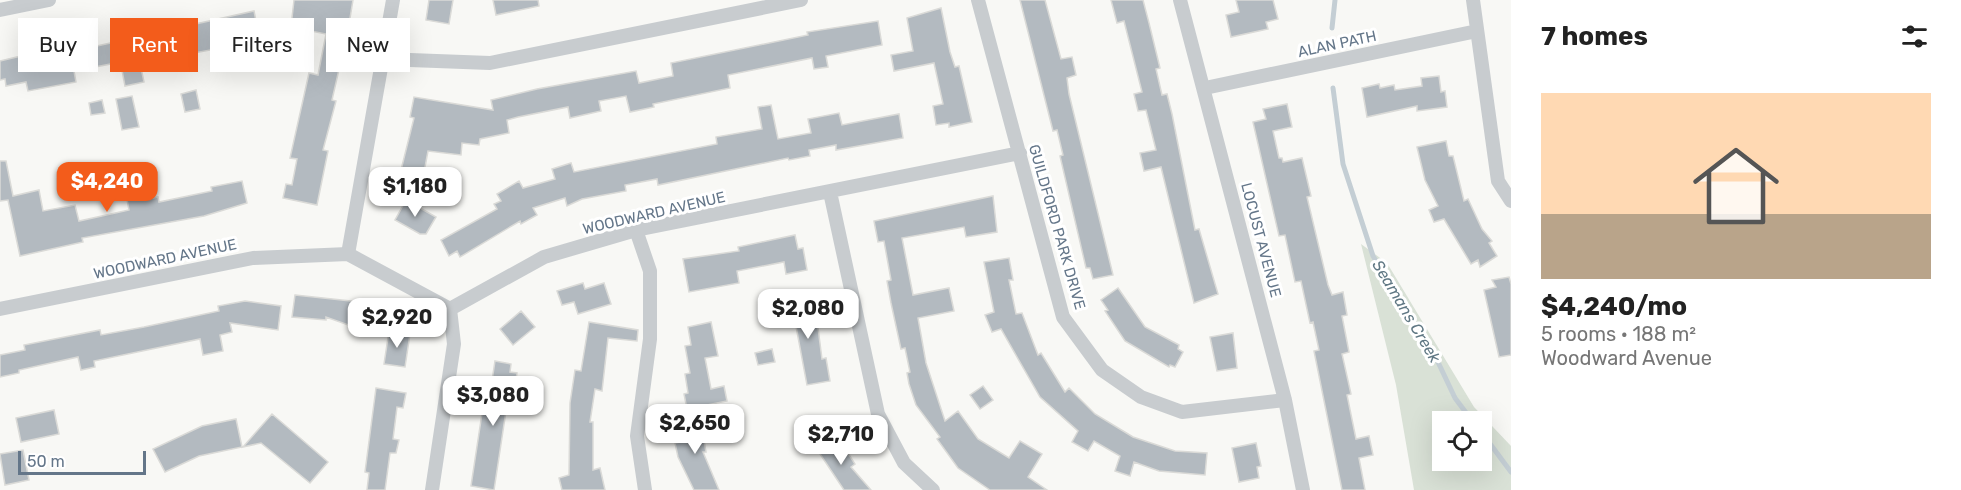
<!DOCTYPE html>
<meta charset="utf-8">
<style>
body{margin:0;font-family:Rubik,sans-serif;background:#f6f6f6;color:#222;height:100vh;display:flex;flex-direction:column;font-size:22px;white-space:nowrap}
*{box-sizing:border-box;margin:0}
p{font-size:20px;color:#767676}
.icon{flex:none;width:33px;height:33px;fill:none;stroke:currentColor;stroke-width:2;stroke-linecap:round;stroke-linejoin:round}
.map{position:relative;flex:1;overflow:hidden}
.sheet{display:flex;flex-direction:column;background:#fff;width:450px}
.sheet>*{flex:none}
.banner{position:absolute;left:18px;top:18px;width:570px;height:54px;display:flex;gap:12px}
.fabs{position:absolute;left:1432px;top:411px;display:grid;gap:12px}
.fabs a{display:grid;place-items:center;width:60px;height:60px;border-radius:0px;background:#fff;box-shadow:0 6px 24px #0002;font-size:30px}
.scale{position:absolute;left:18px;bottom:15px;width:128px;box-sizing:border-box;padding-left:6px;border:3px solid #647689;border-top:0;font-size:16px;line-height:21px;white-space:nowrap;color:#647689;-webkit-text-stroke:4px #fff;paint-order:stroke}
.price{position:absolute;translate:-50% -51px;padding:0 14px;border-radius:12px;background:#fff;color:#222;font-size:20px;line-height:39px;filter:drop-shadow(0 2px 3px #0008)}
.price::after{content:'';position:absolute;left:50%;top:36px;width:18px;height:14px;margin-left:-9px;background:inherit;clip-path:polygon(0 0,100% 0,50% 100%)}
.price.active{background:#f35c1b;color:#fff}
ul{padding:0;list-style:none}
li{display:grid;align-content:center;gap:12px;height:318px;padding:0 30px}
li+li{border-top:2px solid #e0e0e0}
li span{display:grid;place-items:center;height:186px;border-radius:0px;color:#555}
li>.icon{margin-inline-start:auto}
span .icon{width:108px;height:108px;fill:#fffc;stroke-width:1}
li b{font-size:26px}
h2{display:flex;justify-content:space-between;align-items:center;height:72px;padding:0 30px;font-size:26px}
.tag{padding:0 21px;border-radius:0px;background:#fff;box-shadow:0 6px 24px #0002;font-size:21px;line-height:54px}
.tag.active{background:#f35c1b;color:#fff}
main{display:flex;flex:1;min-height:0}
.map>svg:first-child{display:block}
.green{fill:#d9e1d6;fill-rule:evenodd}
.lines{fill:none;stroke-linecap:round;stroke-linejoin:round}
.stream{stroke:#c4ced4;stroke-width:5}
.building{fill:#b3bac0;stroke:#dadad7;stroke-width:1.5}
.minor{stroke:#c8cccf;stroke-width:14}
.labels{text-anchor:middle;stroke-width:6;stroke-linejoin:round;paint-order:stroke}
.street-label{font-size:15px;fill:#647689;stroke:#fff}
.water-label{font-size:16px;font-style:italic;fill:#607884;stroke:#fff}
</style>
<main>
<div class="map">
<svg width="1511" height="490" viewBox="0 0 1511 490">
<rect width="100%" height="100%" fill="#f8f8f5"/>
<path class="green" d="M1361 244 1387 263 1474 407 1511 446V490H1414L1396 385ZM1443 422H1482V460H1443Z"/>
<g class="lines">
<path class="stream" d="M1332 28 1335 0
M1333 88 1343 164 1373 256 1437 360 1455 398 1473 422
M1482 433 1511 472"/>
</g>
<path class="building" d="M294 0H353L349 24 344 23 339 51 343 52 332 100 336 101 323 150 328 151 317 205 283 198 286 184 292 185 297 159 290 158 309 73 318 75 326 34 291 27Z
M429 0H453L449 24 426 20Z
M493 0H538L539 6 496 15Z
M1020 0H1045L1061 59 1072 57 1076 75 1067 78 1069 94 1113 275 1093 279 1090 268H1086L1060 156 1063 155 1057 130 1053 131Z
M1111 0H1143L1149 23 1160 68 1156 69 1162 95 1167 94 1172 114 1195 230 1199 229 1218 294 1194 303 1161 167 1144 171 1140 153 1156 150 1146 110 1138 111 1134 94 1142 92 1124 21 1117 23Z
M1236 0H1273L1278 19 1266 22 1268 29 1231 37 1226 15 1239 12Z
M941 8 950 52 955 67 959 66 972 122 949 127V123L936 125 933 106 943 104 934 63 894 71 891 55 913 51 907 18Z
M254 11 259 36 231 41 232 46 140 63 144 82 125 86 121 65H116V63L74 71 76 82 28 91 26 82 6 86 5 79 0 80V61L21 56 22 60 52 56Z
M878 21 882 45 826 56 828 67 814 69 812 58 728 75 730 88 653 104 654 107 630 112 626 96 599 101 601 111 570 118 568 107 518 117 507 120 509 133 480 139 479 145 462 143 461 155 428 151 423 178 400 174 414 118 410 117 414 97 493 110 491 100 537 89 636 71 639 83 673 76 671 63 808 35 807 32Z
M1439 76 1441 92 1445 91 1447 107 1417 111V106L1367 117 1362 88 1379 84 1380 88 1394 85 1395 90 1422 86 1421 78Z
M196 90 200 109 185 112 181 94Z
M132 96 139 127 122 130 116 99Z
M102 100 105 113 91 115 89 103Z
M1287 104 1292 127 1273 131 1279 158H1282L1283 162 1302 158 1311 196 1307 197 1328 285 1332 295 1343 292 1347 315 1342 316 1349 352 1342 354 1351 394 1347 395 1356 439 1369 436 1373 455 1359 458 1365 490H1342L1314 351 1319 350 1313 322 1310 323 1301 281 1295 282 1285 235 1279 236 1253 122 1266 119 1263 109Z
M771 105 778 139 811 133 808 119 839 113 842 125 899 114 903 138 836 150V145L809 150 810 156 789 160 788 158 658 185 657 179 625 185 626 191 582 199 567 206 565 198 533 208 537 215 521 224 520 221 460 257 457 251 449 256 441 240 497 209 494 204 501 201 497 194 519 181 523 188 555 179 552 169 571 163 574 172 717 144 716 137 762 129 758 107Z
M1446 141 1449 156H1453L1464 201 1468 199 1482 229 1492 241 1489 243 1497 256 1480 267 1478 260 1471 264 1444 219 1434 222 1429 210 1438 206 1425 180 1417 147Z
M0 161H6L13 196 39 190 43 211 75 205 79 221 129 210 122 173 142 169 145 186 151 185 153 198 158 197 159 202 212 191 211 187 242 181 247 203 204 216 82 238 83 242 20 256 8 200 0 201Z
M993 196 997 232 966 237 964 227 902 238 913 295 949 288 954 311 918 318 926 363 945 421 958 411 978 439 1009 458 1020 441 1042 454 1028 477 1047 490H990L958 468 937 439 940 437 916 405 909 384 907 373 910 372 905 348 901 349 891 303 887 281 891 280 884 241 878 242 874 221Z
M406 200 436 217 426 234H420L395 220Z
M795 235 798 249 803 248 807 270 786 274 784 262 737 271 739 283 689 292 683 259 739 251 738 247Z
M1009 258 1013 280H1009L1016 314 1022 313 1038 355 1041 353 1065 392 1069 388 1095 414 1133 437 1175 451 1207 453 1205 475 1159 471 1134 462 1130 476 1115 471 1120 456 1094 441 1088 451 1072 442 1078 431 1040 397 1001 329 992 332 985 315 994 312 984 262Z
M1509 277 1511 284V355L1499 357 1484 290 1496 287 1492 280Z
M583 283 585 289 604 283 611 304 578 314 574 302 562 305 557 291Z
M1118 288 1145 327 1179 345 1178 349 1183 352 1175 367 1170 365 1169 367 1125 341 1105 311 1108 310 1101 300Z
M295 295 351 301 379 311 371 333 326 317V320L292 317Z
M810 300 812 313 816 312 822 359 826 358 830 381 807 385 795 321 783 324 780 306Z
M245 301 281 306 278 330 230 323 232 332 220 335 223 351 203 355 200 339 94 361 95 367 81 370 78 357 19 370V373L0 377V355L25 350 24 345 100 330 101 335 144 327 219 311 218 306Z
M521 311 535 327 513 345 500 329Z
M589 322 638 330 637 341 608 338 602 391 595 389 590 422H593V470L600 468 605 490H562L559 478 569 475 570 403 575 370 581 371Z
M711 322 718 356 705 358 711 389 724 386 727 401 687 409 684 394 688 393 685 374 690 373 685 346 691 345 688 327Z
M389 331 410 334 405 367 384 364Z
M1233 333 1237 368 1217 371 1210 337Z
M772 349 775 362 758 365 755 353Z
M495 361 511 364 510 372 517 373 513 398H508L494 490 471 486 483 407H488Z
M983 386 993 400 980 409 970 395Z
M376 388 406 393 403 408 397 407 393 439 399 440 396 453H390L385 490H367L369 473 365 472Z
M54 410 59 434 21 442 16 418Z
M272 414 328 462 310 483 261 443 243 447Z
M700 417 706 452H703L719 490H694L678 457 675 443 681 442 677 421Z
M236 419 242 447 199 456 165 472 153 449 202 426Z
M832 437 840 449 844 447 855 464 851 467 871 490H844L816 448Z
M1256 443 1261 466 1257 467 1259 478 1239 482 1232 448Z
M23 450 29 480 5 485 0 454Z"/>
<g class="lines">
<path class="minor" d="M978 0 1063 317 1102 370 1141 397 1182 412 1285 400
M1180 0 1285 400 1303 490
M1473 0 1498 181 1511 201
M0 10 49 0
M383 59 490 63 801 0
M1205 88 1477 31
M830 192 878 414 904 463 933 490
M636 230 650 271V339L637 436 645 490
M348 254 393 0
M0 309 253 258 348 254 450 309 544 257 636 230 1020 153
M432 490 454 344 450 309"/>
</g>
<g class="labels">
<g class="street-label">
<text transform="translate(1337 44) rotate(-12)" y="5">ALAN PATH</text>
<text transform="translate(654 213) rotate(-13)" y="5">WOODWARD AVENUE</text>
<text transform="translate(1057 227) rotate(74)" y="5">GUILDFORD PARK DRIVE</text>
<text transform="translate(1261 240) rotate(75)" y="5">LOCUST AVENUE</text>
<text transform="translate(165 259) rotate(-12)" y="5">WOODWARD AVENUE</text>
</g>
<g class="water-label">
<text transform="translate(1407 311) rotate(59)" y="6">Seamans Creek</text>
</g>
</g>
</svg>
<div class="fabs">
<a><svg class="icon" aria-label="locate" viewBox="0 0 24 24"><circle cx="12" cy="12" r="6"/><path d="M12 2v4M12 18v4M2 12h4M18 12h4"/></svg></a>
</div>
<div class="scale">50 m</div>
<b class="price active" style="left:107px;top:213px">$4,240</b>
<b class="price" style="left:415px;top:218px">$1,180</b>
<b class="price" style="left:808px;top:340px">$2,080</b>
<b class="price" style="left:397px;top:349px">$2,920</b>
<b class="price" style="left:493px;top:427px">$3,080</b>
<b class="price" style="left:695px;top:455px">$2,650</b>
<b class="price" style="left:841px;top:466px">$2,710</b>
<div class="banner">
<a class="tag">Buy</a>
<a class="tag active">Rent</a>
<a class="tag">Filters</a>
<a class="tag">New</a>
</div>
</div>
<section class="sheet">
<h2>7 homes<svg class="icon" aria-label="filters" viewBox="0 0 24 24"><path d="M4 7h16M4 17h16"/><circle cx="9" cy="7" r="2"/><circle cx="15" cy="17" r="2"/></svg></h2>
<ul>
<li><span style="background:linear-gradient(#ffd9b3 65%,#b9a48a 0)"><svg class="icon" aria-label="home" viewBox="0 0 24 24"><path d="M3 11l9-7 9 7M6 9v11h12V9"/></svg></span><div><b>$4,240/mo</b><p>5 rooms · 188 m²</p><p>Woodward Avenue</p></div></li>
</ul>
</section>
</main>
